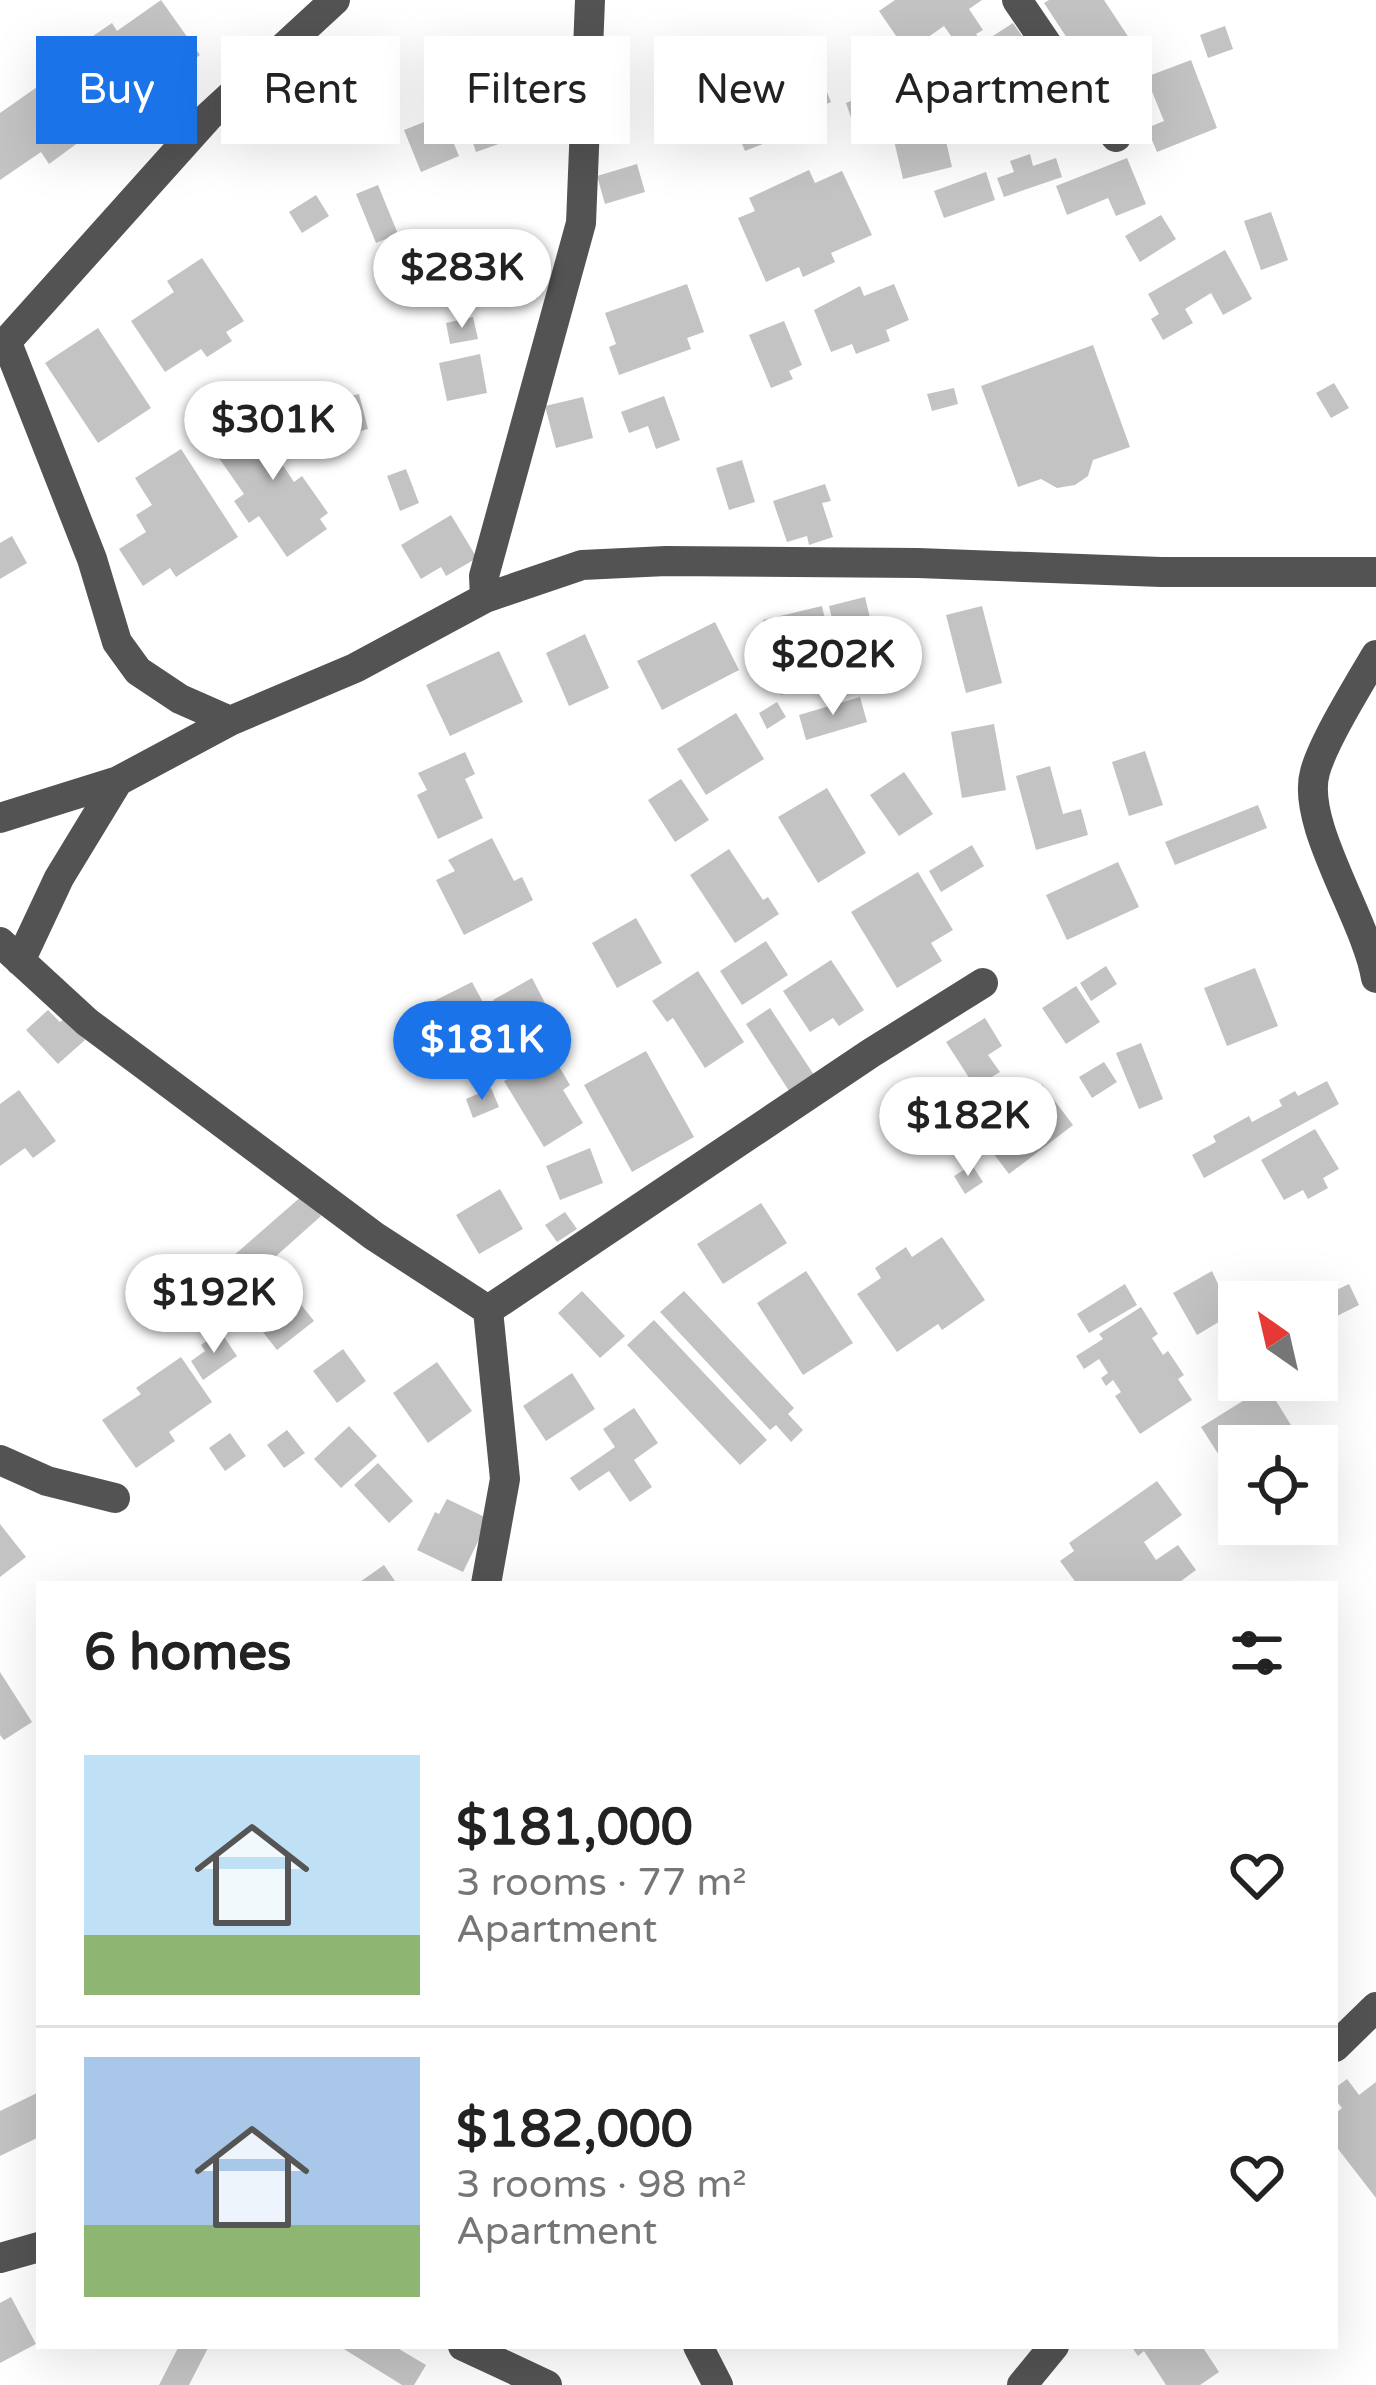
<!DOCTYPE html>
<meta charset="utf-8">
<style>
body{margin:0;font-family:"Varela Round",sans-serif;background:#f6f6f6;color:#222;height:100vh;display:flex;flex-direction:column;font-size:45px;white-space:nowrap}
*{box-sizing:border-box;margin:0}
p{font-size:39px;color:#767676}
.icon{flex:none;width:66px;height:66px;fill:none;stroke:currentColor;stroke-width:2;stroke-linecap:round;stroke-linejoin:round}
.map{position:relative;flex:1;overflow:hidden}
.panel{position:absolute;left:36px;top:1581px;width:1302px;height:768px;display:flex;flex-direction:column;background:#fff;border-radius:0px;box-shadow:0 12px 48px #0002}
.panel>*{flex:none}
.guide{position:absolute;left:36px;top:36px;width:1305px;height:108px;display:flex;gap:24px}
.needle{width:78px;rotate:326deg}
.controls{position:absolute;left:1218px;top:1281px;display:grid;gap:24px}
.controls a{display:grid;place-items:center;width:120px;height:120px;border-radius:0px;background:#fff;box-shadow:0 12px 48px #0002;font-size:60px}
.price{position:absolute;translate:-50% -102px;padding:0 27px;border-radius:42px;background:#fff;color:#222;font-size:39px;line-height:78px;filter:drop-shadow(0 3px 6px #0008)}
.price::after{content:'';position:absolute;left:50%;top:72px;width:36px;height:27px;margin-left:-18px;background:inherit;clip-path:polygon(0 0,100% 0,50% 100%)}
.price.on{background:#1a73e8;color:#fff}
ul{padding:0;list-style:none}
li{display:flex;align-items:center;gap:36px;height:300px;padding:0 48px}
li+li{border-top:3px solid #e0e0e0}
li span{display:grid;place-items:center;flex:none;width:336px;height:240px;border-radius:0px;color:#555}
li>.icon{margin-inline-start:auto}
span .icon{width:144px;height:144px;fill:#fffc;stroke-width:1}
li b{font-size:51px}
h2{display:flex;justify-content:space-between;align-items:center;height:144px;padding:0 48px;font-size:51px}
.pill{padding:0 42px;border-radius:0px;background:#fff;box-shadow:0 12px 48px #0002;font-size:42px;line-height:108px}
.pill.on{background:#1a73e8;color:#fff}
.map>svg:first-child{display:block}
.building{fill:#c3c3c3}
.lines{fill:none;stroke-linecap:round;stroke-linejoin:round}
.minor{stroke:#535353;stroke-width:30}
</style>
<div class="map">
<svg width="1376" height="2385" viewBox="0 0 1376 2385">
<rect width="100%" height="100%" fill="#fff"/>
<path class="building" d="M161 0 200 55 172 74 160 56 144 68 150 77 115 101 77 47 112 23 117 31Z
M895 0H982L969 9 983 30 976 34 982 43 1013 23 1038 59 990 92 944 26 907 52 879 11Z
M1049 0H1104L1135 47 1092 76 1044 3Z
M1225 26 1233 49 1208 58 1200 35Z
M812 55 831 102 780 124 785 135 745 151 715 78 755 61 762 76Z
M77 59 116 115 94 131 86 121 71 131 79 142 49 164 41 152 0 180V113Z
M1191 60 1217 128 1157 152 1147 128 1164 121 1146 77Z
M949 62 966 94 924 116 907 84Z
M896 83 909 115 857 135 846 103Z
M545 100 553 125 476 152 468 128Z
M442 115 459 156 421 172 404 130Z
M941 120 952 167 903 179 892 132Z
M1030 154 1033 166 1056 158 1062 177 1004 197 997 178 1014 172 1010 161Z
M1127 158 1146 204 1116 216 1108 198 1067 215 1056 186Z
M637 164 645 192 605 204 597 176Z
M809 170 815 183 842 171 872 235 831 253 835 262 803 277 799 267 766 282 738 218 755 211 749 198Z
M986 172 995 200 944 218 934 191Z
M378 185 398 234 376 243 356 194Z
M316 195 329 216 302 233 289 212Z
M1271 212 1288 260 1261 270 1244 221Z
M1161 215 1176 239 1140 262 1125 236Z
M446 229 454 252 432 261 423 237Z
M1225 250 1252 299 1223 315 1211 293 1185 309 1193 323 1163 340 1151 319 1159 314 1148 294Z
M202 258 244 321 226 332 232 341 207 357 201 349 165 372 131 321 174 292 167 281Z
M687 284 704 332 687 338 691 349 619 375 609 347 616 344 605 313Z
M894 284 909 320 886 330 890 341 856 354 852 344 831 352 814 310 860 286 864 296Z
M473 317 478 339 450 344 446 323Z
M784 321 802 365 789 371 793 379 771 388 749 335Z
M98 328 151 408 98 443 45 363Z
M1093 345 1130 447 1093 460 1088 476 1075 485 1057 488 1041 479 1018 487 981 386Z
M480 354 487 393 447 401 439 363Z
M1334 383 1349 408 1331 418 1316 393Z
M954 388 958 404 932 411 927 394Z
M359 394 368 429 346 435 337 399Z
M664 396 680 440 656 449 648 426 629 433 621 412Z
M583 397 593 438 556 448 545 406Z
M279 406 301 438 276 455 294 482 302 476 328 513 320 519 327 529 287 557 259 516 249 523 234 501 244 494 214 451Z
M181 449 238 537 176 577 170 568 143 586 119 549 146 532 136 515 152 505 135 478Z
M742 460 755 502 729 510 716 468Z
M406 469 419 503 400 511 387 476Z
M825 484 831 501 822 503 833 537 809 545 807 536 787 542 773 501Z
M451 515 477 558 446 576 441 567 421 579 401 545Z
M12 536 27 563 0 579V543Z
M865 597 879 656 843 665 829 606Z
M822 606 839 681 781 695 763 620Z
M982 606 1002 683 966 693 946 615Z
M715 622 739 670 662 710 637 661Z
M585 634 609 688 569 706 546 653Z
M499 651 523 702 450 736 426 685Z
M860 697 867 722 806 740 799 715Z
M777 702 786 717 767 729 759 713Z
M736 713 764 759 706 795 677 749Z
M994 724 1006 790 962 798 951 732Z
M1145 751 1163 805 1129 816 1112 762Z
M465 752 475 774 465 779 483 818 438 839 417 795 427 790 418 773Z
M1050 766 1063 814 1081 809 1088 835 1036 850 1016 776Z
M904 772 933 814 899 836 870 795Z
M681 779 709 820 675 842 648 800Z
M827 788 866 853 818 883 778 817Z
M1258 805 1267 828 1175 865 1165 842Z
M492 838 514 881 522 877 533 900 464 935 436 880 455 871 448 860Z
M972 845 984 866 941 892 929 871Z
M729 849 763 900 768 897 779 914 735 943 690 875Z
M1118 862 1139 907 1067 940 1046 895Z
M918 872 953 930 931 943 942 961 897 988 851 912Z
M636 918 662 963 617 988 592 943Z
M766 941 788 975 742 1005 720 971Z
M831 960 864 1010 839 1026 833 1018 810 1032 783 991Z
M1106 966 1117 984 1091 1001 1080 983Z
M1255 968 1278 1026 1227 1046 1204 988Z
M698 971 744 1042 705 1068 673 1018 667 1022 652 1001Z
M532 978 556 1024 517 1045 493 1000Z
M472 982 506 1045 461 1068 428 1004Z
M1076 986 1100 1022 1066 1044 1042 1008Z
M770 1008 816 1078 791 1094 746 1024Z
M48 1010 60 1022 65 1018 85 1040 58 1064 26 1030Z
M985 1018 1002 1046 988 1055 1000 1072 975 1087 946 1042Z
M1141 1043 1163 1099 1139 1109 1116 1053Z
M646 1051 694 1137 632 1172 584 1085Z
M551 1053 570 1085 563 1090 583 1123 544 1147 504 1081Z
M1104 1062 1117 1082 1092 1098 1079 1077Z
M1327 1081 1339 1104 1204 1178 1192 1155 1216 1142 1213 1136 1249 1116 1252 1122 1282 1106 1279 1100 1295 1091 1298 1096Z
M1042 1084 1073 1125 1009 1174 977 1132Z
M491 1088 499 1107 473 1118 466 1099Z
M19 1090 56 1141 33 1158 25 1148 0 1166V1104Z
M1315 1129 1339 1169 1323 1178 1328 1188 1308 1199 1303 1190 1284 1200 1261 1160Z
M590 1148 603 1183 560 1200 546 1166Z
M972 1165 983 1182 965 1194 954 1176Z
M500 1189 523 1229 479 1254 456 1215Z
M303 1195 321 1216 219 1307 200 1285Z
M761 1203 787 1243 723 1284 697 1244Z
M565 1212 577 1229 557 1242 545 1225Z
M942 1237 985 1300 942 1330 938 1324 897 1352 857 1294 881 1278 875 1268 906 1247 912 1257Z
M806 1271 853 1343 803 1375 757 1303Z
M1212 1271 1232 1314 1197 1335 1173 1293Z
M1125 1284 1137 1305 1089 1333 1077 1314Z
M1349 1284 1359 1305 1317 1326V1299Z
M288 1288 314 1321 277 1350 251 1317Z
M582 1291 625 1336 600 1358 558 1313Z
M684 1291 794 1408 788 1414 803 1430 791 1442 776 1425 770 1430 660 1312Z
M1141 1307 1158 1334 1152 1338 1163 1355 1168 1351 1184 1375 1178 1379 1192 1400 1140 1434 1115 1396 1121 1392 1113 1380 1106 1386 1101 1378 1108 1373 1099 1359 1084 1369 1076 1356 1103 1339 1099 1334Z
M654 1320 767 1440 740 1465 627 1345Z
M220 1331 237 1356 203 1380 191 1361 205 1351 201 1345Z
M343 1349 366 1381 337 1403 313 1371Z
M181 1357 212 1402 169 1432 175 1441 136 1468 102 1420 141 1394 136 1388Z
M437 1362 472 1411 428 1443 393 1393Z
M572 1373 595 1409 546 1441 523 1406Z
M1267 1386 1294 1430 1268 1446H1239V1464L1229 1471 1201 1427Z
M634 1408 658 1443 634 1460 652 1487 630 1502 609 1471 579 1491 570 1478 615 1447 603 1429Z
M349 1426 377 1456 341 1488 314 1459Z
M287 1430 305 1453 284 1468 267 1445Z
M230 1433 246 1456 225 1471 209 1448Z
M378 1463 413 1501 389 1523 354 1485Z
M1157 1481 1182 1515 1144 1542 1156 1560 1178 1545 1196 1570 1177 1584H1077L1060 1561 1074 1551 1069 1543Z
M447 1499 489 1519 463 1572 417 1550 435 1512 439 1514Z
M0 1524 26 1557 0 1577Z
M384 1565 397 1584H357Z
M0 1672 32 1722 4 1740 0 1735Z
M1347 2079 1359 2095 1376 2082V2198L1335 2145V2114L1342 2108 1335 2099V2088Z
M39 2092V2137L0 2156V2111Z
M11 2297 36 2344 0 2363V2303Z
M179 2346H209L189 2385H159Z
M339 2346H394L426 2365 414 2385H402Z
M1131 2346H1202L1219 2372 1200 2385H1166L1144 2351 1138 2356Z"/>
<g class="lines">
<path class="minor" d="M1017 0 1082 96 1116 137
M7 343 92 559 117 642 138 671 180 699 230 721
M0 349 209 116 335 0
M485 598 484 576 581 223 590 0
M1376 655C1359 684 1323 742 1315 772 1300 824 1367 920 1376 978
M0 818 118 781 230 721 355 668 485 598 582 565 666 561 918 563 1161 572H1376
M0 942 87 1022 374 1236 488 1310 505 1479 486 1584
M20 961 59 878 118 781
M488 1310 871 1053 983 983
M0 1460 47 1481 115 1498
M1335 2047 1376 2007
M0 2258 39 2247
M463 2346 547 2385
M698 2346 718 2385
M1022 2385 1054 2346"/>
</g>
</svg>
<div class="controls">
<a><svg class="needle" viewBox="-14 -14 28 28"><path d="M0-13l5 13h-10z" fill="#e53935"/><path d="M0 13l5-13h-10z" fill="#767676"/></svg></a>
<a><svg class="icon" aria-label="locate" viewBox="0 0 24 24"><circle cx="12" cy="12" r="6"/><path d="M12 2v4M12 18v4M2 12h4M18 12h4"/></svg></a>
</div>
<b class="price" style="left:462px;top:331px">$283K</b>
<b class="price" style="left:273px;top:483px">$301K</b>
<b class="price" style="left:833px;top:718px">$202K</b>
<b class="price on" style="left:482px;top:1103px">$181K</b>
<b class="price" style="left:968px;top:1179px">$182K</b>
<b class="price" style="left:214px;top:1356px">$192K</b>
<div class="guide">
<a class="pill on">Buy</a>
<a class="pill">Rent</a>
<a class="pill">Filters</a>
<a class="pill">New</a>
<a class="pill">Apartment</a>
</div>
<section class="panel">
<h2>6 homes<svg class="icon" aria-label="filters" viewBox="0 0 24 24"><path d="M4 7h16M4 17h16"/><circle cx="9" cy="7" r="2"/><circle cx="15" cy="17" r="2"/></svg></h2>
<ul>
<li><span style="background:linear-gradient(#bfe0f5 75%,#8fb573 0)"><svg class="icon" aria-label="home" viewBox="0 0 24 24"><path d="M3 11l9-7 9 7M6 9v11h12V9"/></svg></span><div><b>$181,000</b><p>3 rooms · 77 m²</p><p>Apartment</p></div><svg class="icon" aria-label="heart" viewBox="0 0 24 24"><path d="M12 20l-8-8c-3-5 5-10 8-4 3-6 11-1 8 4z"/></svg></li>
<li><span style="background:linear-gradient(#a9c7e8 70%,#8fb573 0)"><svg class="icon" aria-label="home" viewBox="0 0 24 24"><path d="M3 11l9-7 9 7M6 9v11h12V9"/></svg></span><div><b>$182,000</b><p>3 rooms · 98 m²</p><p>Apartment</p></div><svg class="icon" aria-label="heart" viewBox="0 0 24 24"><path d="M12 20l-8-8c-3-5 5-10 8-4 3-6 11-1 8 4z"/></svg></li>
</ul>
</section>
</div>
